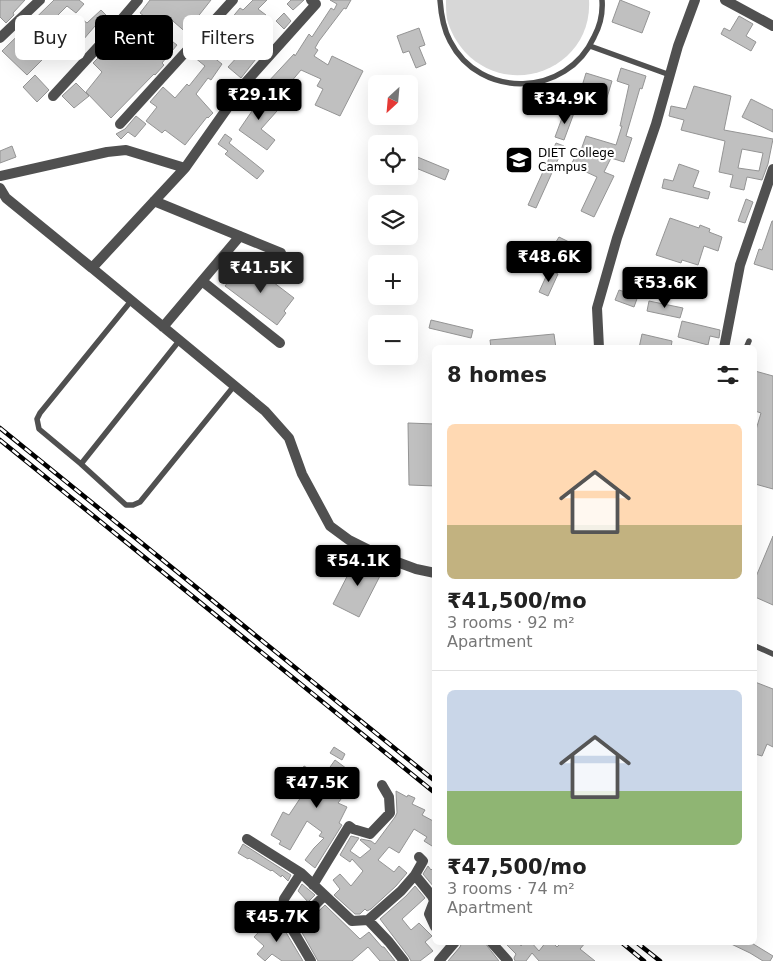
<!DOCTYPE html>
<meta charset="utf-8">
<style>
body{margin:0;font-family:"DejaVu Sans",sans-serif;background:#f6f6f6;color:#222;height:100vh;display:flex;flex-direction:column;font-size:19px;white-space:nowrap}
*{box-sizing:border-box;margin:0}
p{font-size:16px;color:#767676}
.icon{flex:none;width:28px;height:28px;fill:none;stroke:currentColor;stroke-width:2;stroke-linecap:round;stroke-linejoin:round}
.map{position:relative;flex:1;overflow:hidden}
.panel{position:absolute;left:432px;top:345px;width:325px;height:600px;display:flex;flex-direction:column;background:#fff;border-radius:8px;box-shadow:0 5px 20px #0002}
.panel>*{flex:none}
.hud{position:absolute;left:15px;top:15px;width:342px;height:45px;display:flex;gap:10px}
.needle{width:32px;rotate:206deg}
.fabs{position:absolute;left:368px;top:75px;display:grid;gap:10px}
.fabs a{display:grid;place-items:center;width:50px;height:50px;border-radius:8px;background:#fff;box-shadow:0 5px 20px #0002;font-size:25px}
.price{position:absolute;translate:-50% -42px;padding:0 11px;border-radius:5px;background:#000;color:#fff;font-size:16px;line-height:32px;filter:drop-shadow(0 1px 2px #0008)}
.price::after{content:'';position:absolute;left:50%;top:30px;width:15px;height:11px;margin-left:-8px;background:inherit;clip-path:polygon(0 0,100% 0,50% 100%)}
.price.current{background:#222;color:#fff}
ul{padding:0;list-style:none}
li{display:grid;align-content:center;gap:10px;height:265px;padding:0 15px}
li+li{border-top:1px solid #e0e0e0}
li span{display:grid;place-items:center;height:155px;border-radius:8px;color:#555}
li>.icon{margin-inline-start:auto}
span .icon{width:90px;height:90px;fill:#fffc;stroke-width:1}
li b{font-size:21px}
h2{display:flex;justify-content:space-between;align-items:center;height:60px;padding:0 15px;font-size:21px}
.chip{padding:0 18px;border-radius:8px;background:#fff;box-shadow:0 5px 20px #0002;font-size:18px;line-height:45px}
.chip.current{background:#000;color:#fff}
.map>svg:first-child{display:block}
.green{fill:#d7d7d7}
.building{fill:#c0c0c0;stroke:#949494;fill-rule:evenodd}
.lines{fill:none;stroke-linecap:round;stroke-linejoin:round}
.service{stroke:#505050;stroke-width:5.5}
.minor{stroke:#505050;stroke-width:10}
.tertiary{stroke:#505050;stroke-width:10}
.rail-casing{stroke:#000;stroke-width:4.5}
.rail{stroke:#fff;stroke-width:2.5;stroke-dasharray:8;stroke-linecap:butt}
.labels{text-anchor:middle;stroke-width:4.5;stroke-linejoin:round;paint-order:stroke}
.poi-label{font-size:12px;fill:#000;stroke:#fff;text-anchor:start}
</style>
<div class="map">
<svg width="773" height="961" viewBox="0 0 773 961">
<rect width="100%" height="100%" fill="#fff"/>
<path class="green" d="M446 0H589C593 67 511 101 465 52 457 43 450 31 447 19 446 13 446 6 446 0Z"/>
<path class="building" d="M0 0H25L13 13 14 15 6 23 0 17Z
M54 0H79L84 4 76 13 67 6 53 20 63 32 78 16 87 23 101 10 111 20 99 31 95 26 83 40 77 35 58 52 54 48 27 75 2 51Z
M150 0H211L196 19 200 23 189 35 166 15 157 26 140 13Z
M253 0H267L258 9 266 15 260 22 253 16 239 32 250 41 256 35 267 45 241 78 228 67 240 54 227 42 213 57 222 64 211 80 208 78 196 94 213 113 208 118 207 117 185 145 165 130 162 133 146 121 157 107 150 102 163 87 175 98 187 84 189 86 205 66 194 57 214 35 216 37 240 8 243 10Z
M291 0H304L293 10 287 4Z
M330 0H351L346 9 344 8 319 41 315 48 318 50 314 56 328 65 332 56 363 71 340 116 315 105 323 89 317 86 321 79 301 70 290 83 296 88 286 99 267 83 294 54 295 56 309 34 312 37 331 8 334 10 337 4Z
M620 0 650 12 642 33 612 22Z
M284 13 291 21 284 29 276 21Z
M739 16 753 24 746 36 756 42 751 51 721 34 724 28 730 31Z
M419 28 425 45 419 47 426 64 416 68 409 51 403 53 397 36Z
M128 29 149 46 160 32 177 45 162 63 164 65 155 75 154 74 111 118 86 92 102 72 93 63 114 42 116 44Z
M621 68 646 76 642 89 640 88 626 136 632 138 624 162 611 158 604 172 614 176 594 217 581 211 597 177 571 165 579 149 581 150 586 136 616 145 622 126H620L629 85 617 81Z
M586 73 612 81 605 104 579 96Z
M35 75 49 90 37 102 23 87Z
M76 83 89 96 74 108 62 96Z
M694 86 731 96 724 130 773 139 768 164 762 180 747 177 744 190 730 187 733 175 719 172 725 141 681 130 684 120 669 116 671 106 686 109ZM742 149 763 153 759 171 738 168Z
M256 93 277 111 261 129 275 140 267 150 239 130 252 111 245 105Z
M751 99 773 110V132L742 117Z
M565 110 574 113 564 140 555 137Z
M136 116 146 124 135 137 128 132 121 139 116 134 125 129Z
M225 134 232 139 229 143 264 171 257 179 225 154 228 151 218 144Z
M556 143 564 146 536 208 528 205Z
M12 146 16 157 0 163V151Z
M415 156 449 170 445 180 411 166Z
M679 164 699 171 693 187 710 192 708 199 662 188 664 179 673 181Z
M746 199 753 202 745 223 738 221Z
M670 218 699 228 700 225 710 229 709 232 722 237 718 251 704 246 698 265 682 260 681 263 656 255Z
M772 221H773V270L754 264 759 249 762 250Z
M559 237 569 242 568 244 584 253 578 265 551 250Z
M252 266 294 298 284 311 286 313 277 325 225 286 239 268 247 274Z
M549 270 558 274 548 296 539 292Z
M619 290 638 296 634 307 615 300Z
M649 301 683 308 680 318 647 311Z
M431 320 473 330 471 338 429 328Z
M682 321 720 330 719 338 710 336 708 345 678 337Z
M554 334 556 348H491L490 340Z
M642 334 672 341 671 348H639Z
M755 371 773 376V489L755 484V433L761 413 755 411Z
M408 423 435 424V486L409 485Z
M773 536V605L755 597V579Z
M357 557 383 570 359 617 333 604Z
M755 682 773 689V747L767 744 762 756 755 754Z
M334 747 345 754 342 760 330 753Z
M335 760 358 777 338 803 347 807 339 823 342 825 315 868 305 860 314 848 324 838 319 836 322 832 307 821 290 850 279 844 281 841 271 835 283 812 289 815 311 782 299 775 304 766 323 777Z
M396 791 407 797 408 795 415 798 412 804 425 810 422 815 435 822V842L432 846 424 841 427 837 414 829 399 853 389 847 378 860 394 872 399 866 407 873 396 886 371 909 367 911 365 909 360 914H355L334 895 340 889 333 880 340 874 351 886 363 871 352 859 350 862 340 855 351 836 359 838 350 851 360 858 371 849 360 840 361 839 371 841 375 844 395 817 397 813Z
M243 844 291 875 288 881 282 875 281 877 272 870 271 871 249 858 248 859 238 853Z
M428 866 431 870 435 866V886L434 887 423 874Z
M302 884 315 895 308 902 298 891Z
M415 886 425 898 402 919 411 930 419 923 432 936 425 942 433 951 420 961H411L409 957 380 919 406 896Z
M325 905 360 939 369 932 382 947H384L395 961H380L368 947 352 961H318L300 929Z
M275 915 278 919 303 961H282L272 954 265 961 257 954 264 946 254 937Z
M462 942H484L499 961H448L460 947Z
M504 942H518L521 946 525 942H531L539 951 546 942H552L557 947 562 942H586L580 949 595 961H539L532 953 526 961H515L514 958 516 954Z
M727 942H750L773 956 770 961H763L750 953Z"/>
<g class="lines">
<path class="service" d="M440 0C441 14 443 28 450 41 480 100 567 97 594 37 600 26 603 13 602 0
M590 46 670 75
M179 341 81 464 126 505H133L140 502 234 386
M746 348 749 341
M81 464 39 429 37 419 40 413 131 301
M755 646 773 654"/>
<path class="minor" d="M725 0 773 26
M0 38 40 0
M53 96 98 47 138 0
M120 124 233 0
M185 168 92 268 265 411 289 438 302 474 330 526 349 540 381 556 416 569 435 573
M0 176 107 152 126 150 185 168 245 83 316 4 311 0
M0 188 6 198 92 268
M154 201 281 253
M202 281 280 343
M163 327 240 236
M724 348 740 265 773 169
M247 839 301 873 352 921 368 920 401 891 415 875
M419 857 423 861 415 875 432 896 434 901 429 914 435 927
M301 873 284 899 282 912 311 961
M313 885 349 826 353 829 370 834 390 813 389 797 382 785
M368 920 389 942 404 961
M292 928 324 896
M491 942 508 961"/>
<path class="tertiary" d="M599 348 597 308 617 238 656 124 678 46 695 0
M439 961 455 942"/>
<g class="rail-casing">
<path id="rail" d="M0 428 435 781
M0 440 435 793
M621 942 644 961
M636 942 660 961"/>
</g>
<use href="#rail" class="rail"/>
</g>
<defs>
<g id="university-square" transform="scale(1.4375)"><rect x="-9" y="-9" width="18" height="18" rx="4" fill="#000" stroke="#fff"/><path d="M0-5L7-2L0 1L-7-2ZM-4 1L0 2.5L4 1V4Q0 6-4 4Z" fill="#fff"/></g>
</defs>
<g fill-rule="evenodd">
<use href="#university-square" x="519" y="160"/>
</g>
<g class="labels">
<g class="poi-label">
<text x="538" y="157">DIET College<tspan x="538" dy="14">Campus</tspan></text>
</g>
</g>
</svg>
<div class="fabs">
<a><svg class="needle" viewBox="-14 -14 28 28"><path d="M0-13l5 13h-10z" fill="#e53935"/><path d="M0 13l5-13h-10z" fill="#767676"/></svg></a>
<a><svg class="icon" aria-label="locate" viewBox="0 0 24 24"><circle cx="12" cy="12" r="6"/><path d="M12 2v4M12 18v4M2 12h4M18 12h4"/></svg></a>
<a><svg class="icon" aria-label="layers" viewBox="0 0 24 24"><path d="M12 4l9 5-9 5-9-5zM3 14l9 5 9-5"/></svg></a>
<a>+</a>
<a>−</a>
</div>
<b class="price" style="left:259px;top:121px">₹29.1K</b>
<b class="price" style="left:565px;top:125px">₹34.9K</b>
<b class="price" style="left:549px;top:283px">₹48.6K</b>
<b class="price current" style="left:261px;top:294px">₹41.5K</b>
<b class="price" style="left:665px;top:309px">₹53.6K</b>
<b class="price" style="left:358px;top:587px">₹54.1K</b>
<b class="price" style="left:317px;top:809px">₹47.5K</b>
<b class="price" style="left:277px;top:943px">₹45.7K</b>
<div class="hud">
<a class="chip">Buy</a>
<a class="chip current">Rent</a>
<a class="chip">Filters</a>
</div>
<section class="panel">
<h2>8 homes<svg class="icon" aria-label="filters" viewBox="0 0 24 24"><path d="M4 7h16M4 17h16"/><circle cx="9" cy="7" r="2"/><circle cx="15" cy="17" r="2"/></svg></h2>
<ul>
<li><span style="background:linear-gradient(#ffd9b3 65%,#c2b280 0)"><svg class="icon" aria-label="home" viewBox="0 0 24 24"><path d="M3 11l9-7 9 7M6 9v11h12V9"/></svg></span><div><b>₹41,500/mo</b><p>3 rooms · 92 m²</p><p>Apartment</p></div></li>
<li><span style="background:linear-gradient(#c9d6e8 65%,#8fb573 0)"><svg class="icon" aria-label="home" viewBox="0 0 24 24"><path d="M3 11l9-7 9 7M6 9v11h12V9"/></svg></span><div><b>₹47,500/mo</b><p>3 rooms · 74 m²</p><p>Apartment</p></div></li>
</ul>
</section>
</div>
